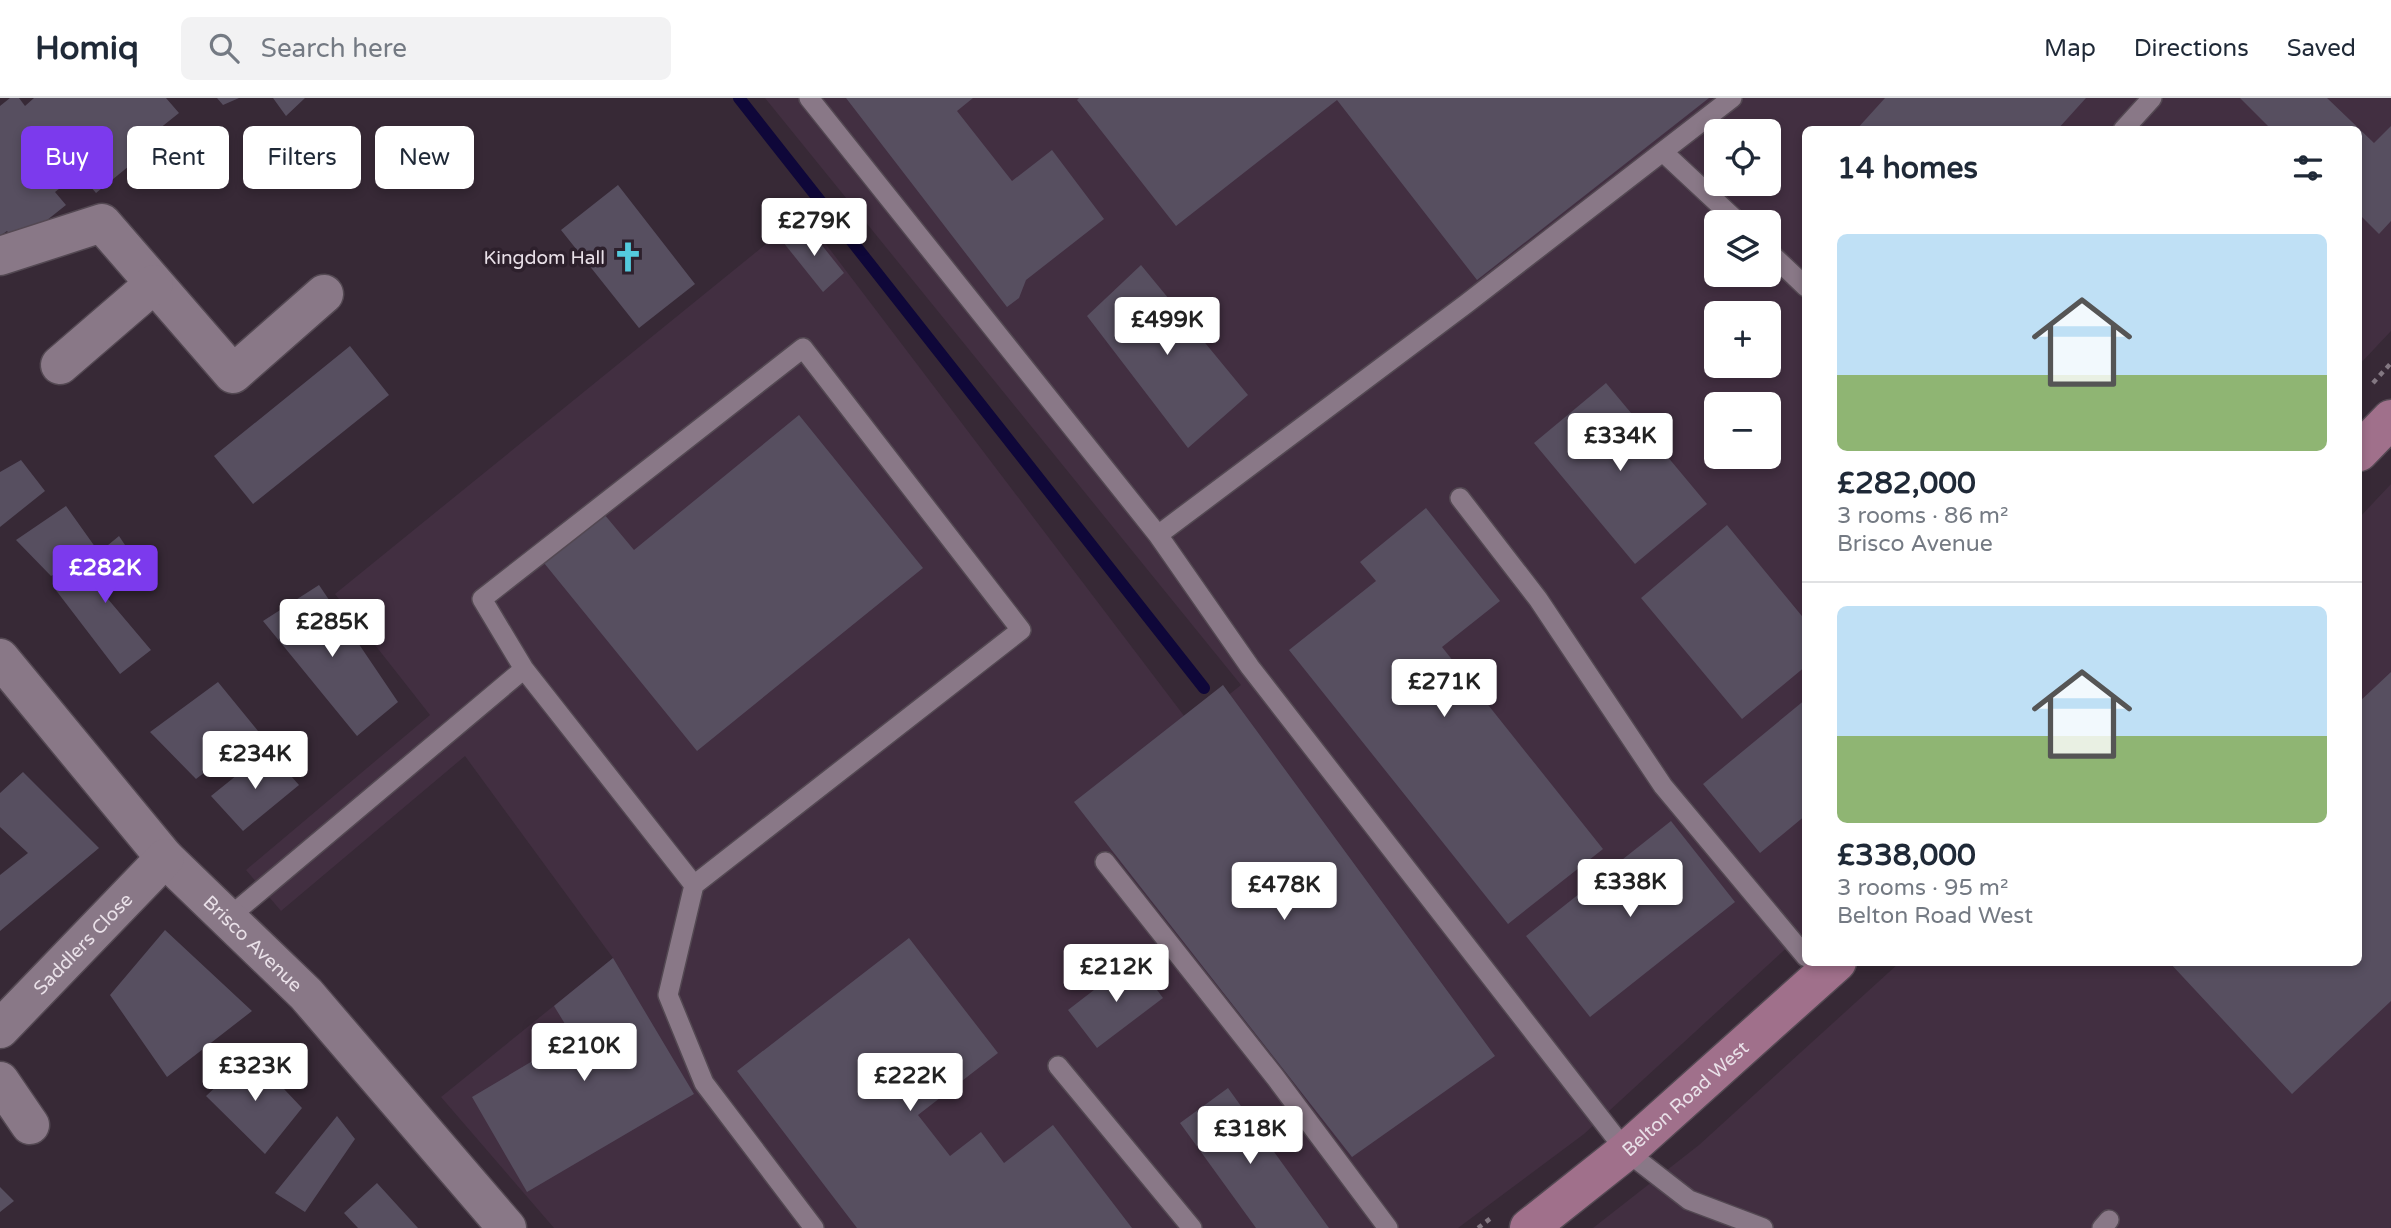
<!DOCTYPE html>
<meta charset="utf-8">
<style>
body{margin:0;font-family:"Varela Round",sans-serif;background:#f2f2f3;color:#1f2937;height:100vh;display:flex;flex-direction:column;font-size:26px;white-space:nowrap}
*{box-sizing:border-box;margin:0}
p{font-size:23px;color:#747a83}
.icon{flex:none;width:38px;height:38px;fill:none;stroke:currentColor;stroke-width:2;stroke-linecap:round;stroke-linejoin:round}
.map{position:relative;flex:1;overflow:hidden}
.drawer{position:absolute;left:1802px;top:28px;width:560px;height:840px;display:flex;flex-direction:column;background:#fff;border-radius:10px;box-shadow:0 4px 10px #0003}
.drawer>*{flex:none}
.top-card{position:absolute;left:21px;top:28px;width:665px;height:63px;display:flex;gap:14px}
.fabs{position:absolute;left:1704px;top:21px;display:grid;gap:14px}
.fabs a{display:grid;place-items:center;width:77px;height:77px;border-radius:10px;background:#fff;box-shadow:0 4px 10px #0003;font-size:35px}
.price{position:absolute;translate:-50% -60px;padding:0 16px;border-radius:7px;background:#fff;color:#222;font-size:23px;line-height:46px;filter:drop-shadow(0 2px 4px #0008)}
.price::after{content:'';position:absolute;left:50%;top:42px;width:21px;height:16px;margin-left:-10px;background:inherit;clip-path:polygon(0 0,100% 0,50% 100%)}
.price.current{background:#7c3aed;color:#fff}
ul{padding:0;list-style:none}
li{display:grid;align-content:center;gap:14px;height:371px;padding:0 35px}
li+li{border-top:2px solid #e0e1e3}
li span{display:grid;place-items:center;height:217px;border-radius:10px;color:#555}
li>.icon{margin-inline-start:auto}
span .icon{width:126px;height:126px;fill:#fffc;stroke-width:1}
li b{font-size:30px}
h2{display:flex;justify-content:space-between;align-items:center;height:84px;padding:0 35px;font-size:30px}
.chip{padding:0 24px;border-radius:10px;background:#fff;box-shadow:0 4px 10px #0003;font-size:24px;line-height:63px}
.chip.current{background:#7c3aed;color:#fff}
header{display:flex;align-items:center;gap:42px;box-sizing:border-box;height:98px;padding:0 35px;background:#fff;border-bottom:2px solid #e0e1e3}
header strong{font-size:33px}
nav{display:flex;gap:38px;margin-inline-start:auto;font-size:24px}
.search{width:490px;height:63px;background:#f2f2f3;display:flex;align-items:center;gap:18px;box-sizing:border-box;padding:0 24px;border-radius:10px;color:#747a83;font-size:26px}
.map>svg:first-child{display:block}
.built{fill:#422f41;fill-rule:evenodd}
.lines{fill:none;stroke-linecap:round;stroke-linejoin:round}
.stream{stroke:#0f0739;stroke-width:12}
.building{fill:#574f60}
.lane-casing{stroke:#534852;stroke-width:22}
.street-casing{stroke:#534852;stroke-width:41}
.secondary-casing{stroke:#534852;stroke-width:41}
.path{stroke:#837882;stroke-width:4.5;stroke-dasharray:5 5;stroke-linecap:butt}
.lane{stroke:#897887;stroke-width:19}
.street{stroke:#897887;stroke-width:38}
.secondary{stroke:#a0708b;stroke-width:38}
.labels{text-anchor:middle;stroke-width:7;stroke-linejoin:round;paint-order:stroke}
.poi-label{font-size:19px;fill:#e9e0e8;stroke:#2d202c;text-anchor:end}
.street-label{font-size:19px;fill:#e9e0e8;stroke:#2d202c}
</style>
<header>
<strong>Homiq</strong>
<div class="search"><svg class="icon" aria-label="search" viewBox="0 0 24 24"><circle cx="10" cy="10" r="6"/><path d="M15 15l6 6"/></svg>Search here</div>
<nav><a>Map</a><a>Directions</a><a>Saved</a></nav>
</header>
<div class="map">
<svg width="2391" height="1130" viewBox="0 0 2391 1130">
<rect width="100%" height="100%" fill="#372936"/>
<path class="built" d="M765 0H2391V233L2359 267V32H1806V832L1584 1036 1458 1130H554L441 999 613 860 465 658 281 813 246 772 430 617 335 496 803 116 1191 627 1241 587ZM1717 33H1769V86H1717ZM1717 124H1769V177H1717ZM1717 215H1769V268H1717ZM1717 306H1769V359H1717Z
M2391 386V1130H1593L1699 1047 1899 865 2359 864V420Z"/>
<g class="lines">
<path class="stream" d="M739 0 1204 590"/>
</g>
<path class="building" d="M10 0H19L25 8 34 0H166L179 15 139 47 145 55 96 95 79 75 55 94 66 107 17 146 7 133 0 138V8Z
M217 0H239L223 7Z
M273 0H305L286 18Z
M846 0H973L957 13 1012 83 1052 52 1104 121 1026 182 1019 200 1007 209Z
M1079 0H1709L1477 182 1337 2 1176 128 1077 2Z
M1885 0H2086L2057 32H1856Z
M2240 0H2327L2374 45 2391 28V123L2379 136 2359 116V32H2272Z
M618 87 695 186 639 230 561 132Z
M805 126 844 175 823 194 783 144Z
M1141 167 1248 297 1188 350 1087 218Z
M350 248 389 297 253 406 214 358Z
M1606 285 1707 406 1635 466 1534 345Z
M799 317 923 470 697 653 544 465 604 416 634 452Z
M21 362 45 393 0 429V374Z
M66 408 98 453 51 478 16 442Z
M1426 410 1500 503 1442 549 1603 751 1508 826 1289 552 1376 483 1360 464Z
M1727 427 1806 523V568L1742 621 1641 500Z
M119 438 139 468 102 494 151 552 120 576 55 491Z
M319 487 398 604 357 638 263 523Z
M2391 574V903L2292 996 2169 864H2359V604Z
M218 584 258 633 196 681 150 634Z
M1223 587 1495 958 1352 1059 1074 704Z
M1806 601V717L1760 755 1703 686Z
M268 652 299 687 243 733 211 698Z
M23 674 99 750 0 833V777L28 755 0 729V695Z
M1671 723 1735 804 1590 919 1526 838Z
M165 832 252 913 167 979 110 897Z
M909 840 998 955 918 1017 950 1058 981 1034 1004 1065 1053 1027 1132 1130H857L737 973Z
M613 860 694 996 527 1094 472 999 573 939 554 908Z
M1134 861 1163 900 1097 950 1068 912Z
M251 956 302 1010 265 1056 206 998Z
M1228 990 1329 1130H1256L1180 1025Z
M337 1018 355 1041 305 1114 275 1095Z
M377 1085 418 1130H358L344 1115Z
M0 1089 14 1103 0 1114Z"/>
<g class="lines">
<g class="lane-casing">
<path id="lane" d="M809 0 1158 437 1250 569 1626 1053 1689 1102 1763 1130
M2123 32 2152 0
M1663 54 1738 124
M1769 154 1806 189
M1460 400 1538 501 1663 688 1806 859
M1158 437 1466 206 1732 0
M1105 764 1275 979 1388 1130
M694 787 668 897 704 985 814 1130
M228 820 524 571 694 787 1021 532 803 250 482 501 524 571
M1058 968 1192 1130
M2102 1130 2109 1122"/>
</g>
<g class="street-casing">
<g id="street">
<path d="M0 158 102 125 233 276 324 196"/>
<path d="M60 267 154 186"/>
<path id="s1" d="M0 560 165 760 306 896 507 1130"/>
<path id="s2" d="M0 931 165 760"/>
<path d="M0 983 30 1027"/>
</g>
</g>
<g class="secondary-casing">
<g id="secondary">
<path d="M2359 354 2391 321"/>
<path id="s3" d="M1529 1130 1626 1053 1837 864"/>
</g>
</g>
<path class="path" d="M2373 285 2391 265
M1478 1130 1491 1120"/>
<use href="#lane" class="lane"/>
<use href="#street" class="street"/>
<use href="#secondary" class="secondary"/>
</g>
<defs>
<g id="church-bare" transform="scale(2.415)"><path d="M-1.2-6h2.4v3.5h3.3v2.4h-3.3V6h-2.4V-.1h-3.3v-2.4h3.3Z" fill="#54cadd" stroke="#2d202c" stroke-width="2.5" paint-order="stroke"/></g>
</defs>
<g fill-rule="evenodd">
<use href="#church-bare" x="628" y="159"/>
</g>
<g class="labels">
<g class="poi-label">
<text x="605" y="166">Kingdom Hall</text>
</g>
<g class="street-label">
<text dy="7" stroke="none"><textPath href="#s1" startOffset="382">Brisco Avenue</textPath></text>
<text dy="7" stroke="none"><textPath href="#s2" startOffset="119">Saddlers Close</textPath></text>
<text dy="7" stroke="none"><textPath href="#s3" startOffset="203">Belton Road West</textPath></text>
</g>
</g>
</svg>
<div class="fabs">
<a><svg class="icon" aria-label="locate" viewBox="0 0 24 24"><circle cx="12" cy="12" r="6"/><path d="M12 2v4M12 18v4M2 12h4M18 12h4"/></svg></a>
<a><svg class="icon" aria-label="layers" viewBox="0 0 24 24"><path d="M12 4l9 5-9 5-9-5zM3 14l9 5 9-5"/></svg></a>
<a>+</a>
<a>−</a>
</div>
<b class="price" style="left:814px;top:160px">£279K</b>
<b class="price" style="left:1167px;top:259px">£499K</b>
<b class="price" style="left:1620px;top:375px">£334K</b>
<b class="price current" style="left:105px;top:507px">£282K</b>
<b class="price" style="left:332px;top:561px">£285K</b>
<b class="price" style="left:1444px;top:621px">£271K</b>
<b class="price" style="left:255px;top:693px">£234K</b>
<b class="price" style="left:1630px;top:821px">£338K</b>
<b class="price" style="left:1284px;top:824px">£478K</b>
<b class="price" style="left:1116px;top:906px">£212K</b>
<b class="price" style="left:584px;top:985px">£210K</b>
<b class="price" style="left:255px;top:1005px">£323K</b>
<b class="price" style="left:910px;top:1015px">£222K</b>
<b class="price" style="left:1250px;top:1068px">£318K</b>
<div class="top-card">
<a class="chip current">Buy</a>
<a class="chip">Rent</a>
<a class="chip">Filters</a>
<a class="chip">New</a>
</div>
<section class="drawer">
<h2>14 homes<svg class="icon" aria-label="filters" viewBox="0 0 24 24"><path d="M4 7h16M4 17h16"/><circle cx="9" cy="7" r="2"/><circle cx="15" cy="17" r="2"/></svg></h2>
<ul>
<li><span style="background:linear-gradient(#bfe0f5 65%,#8fb573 0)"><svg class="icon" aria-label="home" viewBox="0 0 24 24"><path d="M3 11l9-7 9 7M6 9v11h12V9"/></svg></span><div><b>£282,000</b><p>3 rooms · 86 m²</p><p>Brisco Avenue</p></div></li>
<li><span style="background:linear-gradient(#bfe0f5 60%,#8fb573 0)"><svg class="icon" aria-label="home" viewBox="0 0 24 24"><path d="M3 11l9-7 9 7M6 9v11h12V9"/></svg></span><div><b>£338,000</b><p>3 rooms · 95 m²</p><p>Belton Road West</p></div></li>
</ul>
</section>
</div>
